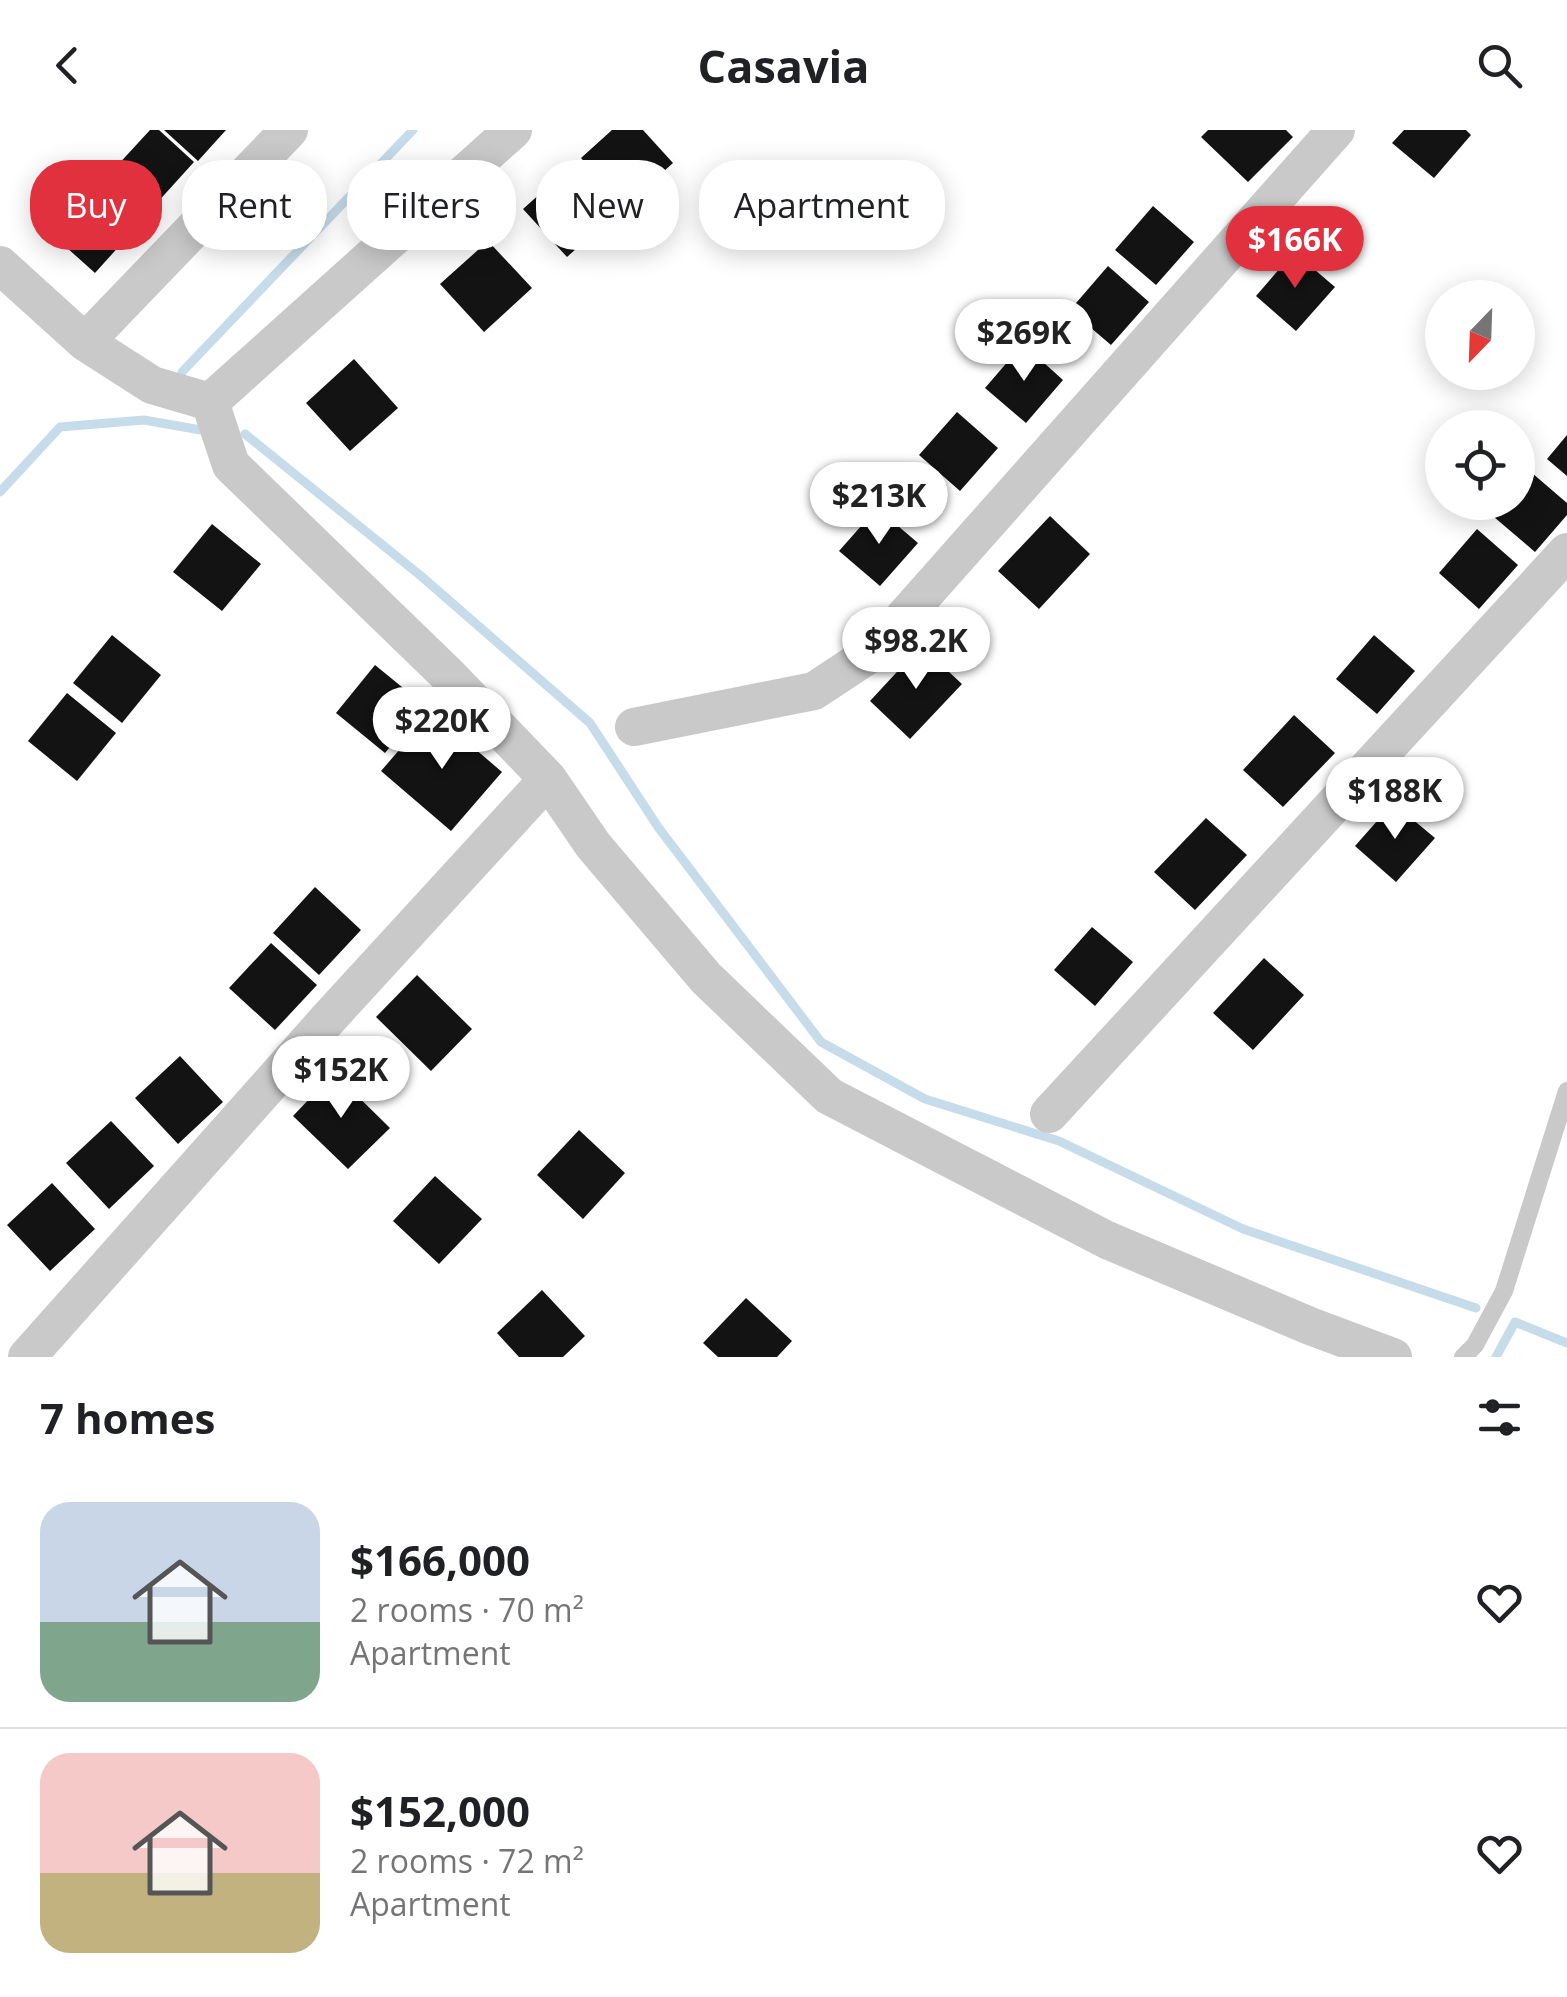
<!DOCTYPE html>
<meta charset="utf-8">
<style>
body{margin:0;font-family:"Open Sans",sans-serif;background:#f6f6f6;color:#202124;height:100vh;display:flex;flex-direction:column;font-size:38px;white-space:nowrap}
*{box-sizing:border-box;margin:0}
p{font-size:32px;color:#757577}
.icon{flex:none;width:55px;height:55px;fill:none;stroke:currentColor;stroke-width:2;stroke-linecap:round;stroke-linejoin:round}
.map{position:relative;height:1227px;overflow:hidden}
.panel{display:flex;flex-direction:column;background:#fff;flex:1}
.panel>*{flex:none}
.banner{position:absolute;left:30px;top:30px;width:1000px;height:90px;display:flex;gap:20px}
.needle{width:65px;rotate:203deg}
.buttons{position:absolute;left:1425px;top:150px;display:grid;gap:20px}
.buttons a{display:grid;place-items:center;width:110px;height:110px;border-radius:50%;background:#fff;box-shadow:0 5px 25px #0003;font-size:50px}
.price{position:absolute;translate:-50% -85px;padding:0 22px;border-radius:35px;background:#fff;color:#222;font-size:32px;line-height:65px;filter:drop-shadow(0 2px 5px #0008)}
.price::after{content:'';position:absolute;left:50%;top:60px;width:30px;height:22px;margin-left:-15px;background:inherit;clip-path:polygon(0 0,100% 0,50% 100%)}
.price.active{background:#e1313e;color:#fff}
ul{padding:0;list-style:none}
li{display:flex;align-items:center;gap:30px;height:250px;padding:0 40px}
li+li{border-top:2px solid #e0e0e0}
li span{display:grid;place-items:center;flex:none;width:280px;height:200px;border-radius:30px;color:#555}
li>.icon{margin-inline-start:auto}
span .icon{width:120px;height:120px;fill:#fffc;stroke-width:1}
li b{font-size:42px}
h2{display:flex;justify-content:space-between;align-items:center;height:120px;padding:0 40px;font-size:42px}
.tag{padding:0 35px;border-radius:40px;background:#fff;box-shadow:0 5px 25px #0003;font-size:35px;line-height:90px}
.tag.active{background:#e1313e;color:#fff}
header{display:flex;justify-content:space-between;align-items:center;height:130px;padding:0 40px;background:#fff;font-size:45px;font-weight:700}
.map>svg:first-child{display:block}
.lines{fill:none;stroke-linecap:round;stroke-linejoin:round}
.stream{stroke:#c6dcea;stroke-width:9}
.building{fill:#131313}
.lane{stroke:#c9c9c9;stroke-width:18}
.street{stroke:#c9c9c9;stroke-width:38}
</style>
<header><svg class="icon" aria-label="back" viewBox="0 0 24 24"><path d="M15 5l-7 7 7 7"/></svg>Casavia<svg class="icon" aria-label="search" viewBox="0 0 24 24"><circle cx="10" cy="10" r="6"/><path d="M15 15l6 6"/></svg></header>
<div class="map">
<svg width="1567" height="1227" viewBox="0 0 1567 1227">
<rect width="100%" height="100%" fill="#fff"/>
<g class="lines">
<path class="stream" d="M182 242 413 0
M245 304 421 446 590 593 658 697 821 912 925 969 1059 1011 1243 1099 1476 1178
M0 362 60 297 144 290 201 300
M1496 1227 1515 1192 1567 1213"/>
</g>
<path class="building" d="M150 0H159L194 32 155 75 115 38Z
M164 0H226L198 31Z
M612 0H643L673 33 625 76 581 28Z
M1208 0H1286L1293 7 1248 52 1201 7Z
M1404 0H1466L1471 5 1434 48 1392 13Z
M571 36 615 84 567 127 523 79Z
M110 48 149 83 95 143 56 108Z
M1153 76 1194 112 1156 155 1115 120Z
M488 111 532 158 484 202 440 154Z
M1294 122 1335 157 1296 201 1256 166Z
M1108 136 1149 172 1111 215 1070 180Z
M1023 214 1063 250 1026 293 985 258Z
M354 229 398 278 350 321 306 273Z
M957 282 998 318 960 361 919 325Z
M1567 305V346L1547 329Z
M1532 343 1567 373V385L1535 422 1494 387 1506 372H1518V360Z
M877 378 918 413 880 456 839 421Z
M1050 386 1090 424 1039 479 998 441Z
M212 394 261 434 222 481 173 442Z
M1477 399 1518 435 1479 479 1439 443Z
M112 505 161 545 122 593 73 553Z
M1374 505 1415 541 1377 584 1336 549Z
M921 516 962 554 910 609 870 571Z
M375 535 424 575 385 623 336 583Z
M67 563 116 603 77 651 28 611Z
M432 582 502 642 451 701 381 641Z
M1294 585 1335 623 1283 677 1243 640Z
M1393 673 1435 708 1396 752 1355 716Z
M1206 688 1247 725 1195 780 1154 742Z
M315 757 361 800 319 845 273 803Z
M1092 797 1133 832 1095 876 1054 840Z
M271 813 317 855 275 900 229 858Z
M1264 828 1304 865 1253 920 1213 883Z
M417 845 472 899 431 941 376 887Z
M180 926 223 972 178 1014 135 968Z
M334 943 390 998 348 1039 293 986Z
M111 991 154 1036 109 1079 66 1033Z
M579 1000 625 1043 583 1089 537 1045Z
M435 1046 482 1089 439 1134 393 1091Z
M52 1053 95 1099 50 1141 7 1095Z
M542 1160 585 1206 563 1227H519L497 1203Z
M746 1168 792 1211 777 1227H718L703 1213Z"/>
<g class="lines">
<path class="lane" d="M1463 1227 1475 1215 1504 1161 1567 961"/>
<path class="street" d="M0 135 85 212 152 255 210 272 513 0
M85 212 289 0
M210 272 231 335 449 546 548 649 593 715 706 848 829 966 1107 1110 1310 1196 1393 1227
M634 597 814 561 873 522 1336 0
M1049 984 1567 422
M27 1227 327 890 548 649"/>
</g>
</svg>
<div class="buttons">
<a><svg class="needle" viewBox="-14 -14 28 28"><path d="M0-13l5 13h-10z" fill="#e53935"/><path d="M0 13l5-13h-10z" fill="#757577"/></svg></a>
<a><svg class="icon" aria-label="locate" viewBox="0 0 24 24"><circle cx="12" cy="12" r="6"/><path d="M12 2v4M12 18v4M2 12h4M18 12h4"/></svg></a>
</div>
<b class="price active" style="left:1295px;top:161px">$166K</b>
<b class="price" style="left:1024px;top:254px">$269K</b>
<b class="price" style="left:879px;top:417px">$213K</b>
<b class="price" style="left:916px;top:562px">$98.2K</b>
<b class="price" style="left:442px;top:642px">$220K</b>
<b class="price" style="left:1395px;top:712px">$188K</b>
<b class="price" style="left:341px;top:991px">$152K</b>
<div class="banner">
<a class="tag active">Buy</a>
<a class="tag">Rent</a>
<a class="tag">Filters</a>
<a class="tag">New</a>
<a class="tag">Apartment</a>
</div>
</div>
<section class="panel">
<h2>7 homes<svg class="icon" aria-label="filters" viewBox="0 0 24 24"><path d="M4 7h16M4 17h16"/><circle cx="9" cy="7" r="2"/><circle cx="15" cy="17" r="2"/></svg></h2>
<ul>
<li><span style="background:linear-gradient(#c9d6e8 60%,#7fa58c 0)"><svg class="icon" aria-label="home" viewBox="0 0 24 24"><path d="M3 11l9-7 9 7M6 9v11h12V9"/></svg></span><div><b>$166,000</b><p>2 rooms · 70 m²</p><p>Apartment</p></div><svg class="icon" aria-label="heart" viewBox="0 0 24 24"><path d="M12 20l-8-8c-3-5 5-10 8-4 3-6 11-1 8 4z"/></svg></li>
<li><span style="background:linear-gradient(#f6c9c9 60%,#c2b280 0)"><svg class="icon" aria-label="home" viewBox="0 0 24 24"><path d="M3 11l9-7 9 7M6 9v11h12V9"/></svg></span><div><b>$152,000</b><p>2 rooms · 72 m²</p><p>Apartment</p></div><svg class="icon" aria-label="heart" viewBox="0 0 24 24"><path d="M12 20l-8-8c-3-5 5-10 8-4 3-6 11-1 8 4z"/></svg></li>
</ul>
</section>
